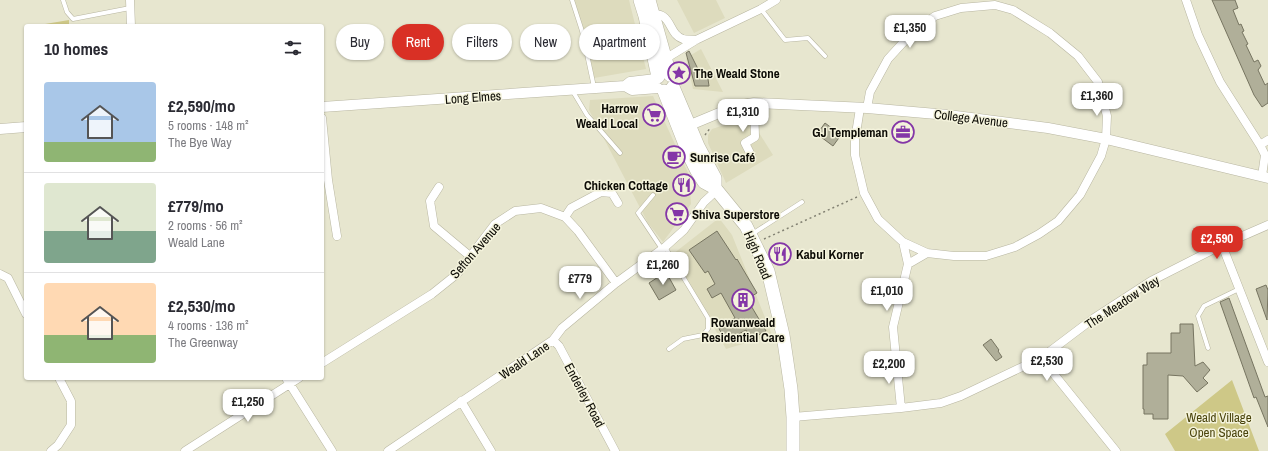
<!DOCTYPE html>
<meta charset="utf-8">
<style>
body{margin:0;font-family:"Archivo Narrow",sans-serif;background:#f7f7f7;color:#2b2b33;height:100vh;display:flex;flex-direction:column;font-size:15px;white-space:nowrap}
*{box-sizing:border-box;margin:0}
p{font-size:13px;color:#7c7c81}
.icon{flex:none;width:22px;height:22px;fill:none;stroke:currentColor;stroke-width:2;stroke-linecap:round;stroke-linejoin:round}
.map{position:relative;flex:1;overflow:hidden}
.panel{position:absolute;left:24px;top:24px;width:300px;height:356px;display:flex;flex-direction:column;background:#fff;border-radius:4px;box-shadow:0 1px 3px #0004}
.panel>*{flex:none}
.guide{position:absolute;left:336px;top:24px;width:380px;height:36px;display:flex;gap:8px}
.price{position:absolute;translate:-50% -34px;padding:0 9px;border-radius:8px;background:#fff;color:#222;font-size:13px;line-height:26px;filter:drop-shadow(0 1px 2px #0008)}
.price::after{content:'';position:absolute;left:50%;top:24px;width:12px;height:9px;margin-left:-6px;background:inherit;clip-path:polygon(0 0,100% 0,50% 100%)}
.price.on{background:#d93025;color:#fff}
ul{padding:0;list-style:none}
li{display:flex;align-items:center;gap:12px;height:100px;padding:0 20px}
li+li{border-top:1px solid #e1e1e2}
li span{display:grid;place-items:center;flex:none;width:112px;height:80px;border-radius:4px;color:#555}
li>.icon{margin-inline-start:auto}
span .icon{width:48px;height:48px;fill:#fffc;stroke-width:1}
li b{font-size:17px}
h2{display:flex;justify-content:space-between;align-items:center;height:48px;padding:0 20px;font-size:17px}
.pill{padding:0 14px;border-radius:18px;background:#fff;box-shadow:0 1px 3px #0004;font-size:14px;line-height:36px}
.pill.on{background:#d93025;color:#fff}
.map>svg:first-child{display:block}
.built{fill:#dddbbd}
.green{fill:#cec887}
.building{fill:#b0af99;stroke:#777561}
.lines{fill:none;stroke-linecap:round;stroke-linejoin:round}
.service-casing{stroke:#b8b6a1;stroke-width:5}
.minor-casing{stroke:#b8b6a1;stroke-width:9}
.tertiary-casing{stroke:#b8b6a1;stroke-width:11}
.primary-casing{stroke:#b8b6a1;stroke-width:14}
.path{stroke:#828172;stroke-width:1.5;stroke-dasharray:2 3;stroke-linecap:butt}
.service{stroke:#fff;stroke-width:4}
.minor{stroke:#fff;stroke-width:8}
.tertiary{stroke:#fff;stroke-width:10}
.primary{stroke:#fff;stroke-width:13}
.labels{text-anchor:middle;stroke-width:3;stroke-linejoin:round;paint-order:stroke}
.poi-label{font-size:13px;font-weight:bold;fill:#0d0c06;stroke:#f4f3dc;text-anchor:start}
.street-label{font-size:13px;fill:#0d0c06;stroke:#f4f3dc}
.park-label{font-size:13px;fill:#4a440c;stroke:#f4f3dc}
</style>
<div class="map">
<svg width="1268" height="451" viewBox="0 0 1268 451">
<rect width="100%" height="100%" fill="#e7e6cf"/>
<path class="built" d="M573 0H629L646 69 594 78Z
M677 0H716L725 18 694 33Z
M701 49 723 92 693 89 686 58Z
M653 96 689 175 691 204 663 242 648 223 589 110 590 100Z
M749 117 773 155 726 183 708 143V135L712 129Z
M719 218 732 235 772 335 726 349 673 254Z"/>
<path class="green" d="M69 20V26H33Z
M1232 380 1259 451H1175L1165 434Z"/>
<path class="building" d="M1212 0H1235L1238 8 1233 10 1239 25 1241 24 1244 31 1242 32 1248 44 1246 45 1254 62 1258 60 1261 66 1258 70 1265 85 1268 83V103L1262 107 1254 95Z
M689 51 699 71 707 72 709 86H695L686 53Z
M825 123 841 135 833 146 817 134Z
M717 231 736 260 737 259 757 293 747 299 766 331 751 339 746 330 726 341 718 327 735 318 721 293 712 298 707 289 715 284 708 271 705 273 689 250Z
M666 272 676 290 659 300 649 283Z
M1266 285 1268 290 1267 320 1256 289Z
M1229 298 1265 397 1268 396V427L1256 397 1254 398 1220 302Z
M1180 324H1193L1195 366 1203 362 1210 370 1203 378 1208 383 1197 392 1183 376 1168 375V419H1153V414H1144V409H1143V365H1147V353H1171V333H1180Z
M991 339 999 350 998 351 1002 357 996 361 983 345Z"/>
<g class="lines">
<g class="service-casing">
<path id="service" d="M63 0 67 12 73 19 130 8
M572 0 582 31 594 87
M761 9 785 40 808 38 825 56
M572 90 587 115 620 153
M653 195 638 213 662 249
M752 234 802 202
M665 247 708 318V329L703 335 683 339 669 349
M1208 348 1198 316 1204 306 1239 289"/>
</g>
<g class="minor-casing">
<path id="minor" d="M130 0 131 26
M1186 0 1198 35 1220 82 1260 145 1265 155 1262 176
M649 15C673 10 667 34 683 39 687 40 692 40 696 40
M665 59 696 40 761 9 776 0
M860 108 855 140V155L864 193 878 219 903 242 927 253 954 256H986L1015 247 1039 234 1058 221 1080 195 1101 156 1106 139 1107 116 1098 82 1078 56 1050 33 1013 10 995 5 961 8 935 16 910 35 888 59 870 92 867 108
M322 118 328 180 337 236
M1260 145 1268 140
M751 155 745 143 755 137 754 103
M439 187 430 201 434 226 471 257
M565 217 571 208 601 192 612 193 618 203
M1222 245 1268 362
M908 264 927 253
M0 274 8 278 26 314
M553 340 559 346 615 451
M1041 358 1116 451
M322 363 432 294 457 274 495 224 515 211 541 208 565 217 578 231 616 283
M286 378 332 451
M461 401 491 451
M901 408 893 327 908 264 903 242
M793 417 901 408 941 403 961 396 1041 358 1094 318 1151 281 1222 245 1268 225
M51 451 58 445 71 425V401L59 378
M185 451 299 378
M388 451 553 340 562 328 616 283 665 247 684 230 704 202 717 190"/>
</g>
<g class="tertiary-casing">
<path id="tertiary" d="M625 86 630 82 656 79
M322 107 625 86 632 90 658 88
M683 128 736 106 754 103 867 108 948 115 1048 128 1106 139 1268 178
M0 129 26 127"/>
</g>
<g class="primary-casing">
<path id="primary" d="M640 0 645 16 658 77
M649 0 670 75
M673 87 698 146 715 178V188
M664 91 690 157 697 171 704 182 715 188 746 226 768 271 783 335 791 389 793 417V451"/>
</g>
<path class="path" d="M705 135 711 127
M764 239 857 197"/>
<use href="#service" class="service"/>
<use href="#minor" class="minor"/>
<use href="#tertiary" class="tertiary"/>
<use href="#primary" class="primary"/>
</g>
<defs>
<g id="sight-ring" transform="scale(1.15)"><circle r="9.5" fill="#f4f3dc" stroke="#8436a7" stroke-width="1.5"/><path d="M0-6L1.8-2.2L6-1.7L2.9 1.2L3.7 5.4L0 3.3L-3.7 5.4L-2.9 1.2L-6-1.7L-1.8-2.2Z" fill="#8436a7"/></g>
<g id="supermarket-ring" transform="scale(1.15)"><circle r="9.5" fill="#f4f3dc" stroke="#8436a7" stroke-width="1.5"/><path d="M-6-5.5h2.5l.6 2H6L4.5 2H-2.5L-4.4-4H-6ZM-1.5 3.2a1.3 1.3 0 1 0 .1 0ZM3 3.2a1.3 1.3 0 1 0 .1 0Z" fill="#8436a7"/></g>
<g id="office-ring" transform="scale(1.15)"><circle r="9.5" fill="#f4f3dc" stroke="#8436a7" stroke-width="1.5"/><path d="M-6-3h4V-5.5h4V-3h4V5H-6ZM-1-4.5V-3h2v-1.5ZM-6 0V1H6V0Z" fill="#8436a7"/></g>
<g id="cafe-ring" transform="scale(1.15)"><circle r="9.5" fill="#f4f3dc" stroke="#8436a7" stroke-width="1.5"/><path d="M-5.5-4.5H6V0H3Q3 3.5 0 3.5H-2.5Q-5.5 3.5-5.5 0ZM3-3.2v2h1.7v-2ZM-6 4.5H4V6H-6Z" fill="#8436a7"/></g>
<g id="restaurant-ring" transform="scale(1.15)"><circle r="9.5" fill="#f4f3dc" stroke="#8436a7" stroke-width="1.5"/><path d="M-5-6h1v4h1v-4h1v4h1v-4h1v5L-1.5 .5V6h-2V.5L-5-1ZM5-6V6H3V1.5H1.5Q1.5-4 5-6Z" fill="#8436a7"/></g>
<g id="building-ring" transform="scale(1.15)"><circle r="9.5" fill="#f4f3dc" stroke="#8436a7" stroke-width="1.5"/><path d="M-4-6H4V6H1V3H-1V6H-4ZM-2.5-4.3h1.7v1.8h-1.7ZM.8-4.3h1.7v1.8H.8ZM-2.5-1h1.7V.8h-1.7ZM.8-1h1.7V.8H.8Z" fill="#8436a7"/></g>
</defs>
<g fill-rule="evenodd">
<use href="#sight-ring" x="679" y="73"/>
<use href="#supermarket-ring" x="654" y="115"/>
<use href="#office-ring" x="903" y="132"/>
<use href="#cafe-ring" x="674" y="157"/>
<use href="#restaurant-ring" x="684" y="185"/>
<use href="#supermarket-ring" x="677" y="214"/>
<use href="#restaurant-ring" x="780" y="254"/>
<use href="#building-ring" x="743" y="300"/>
</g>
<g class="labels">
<g class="poi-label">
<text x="694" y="78">The Weald Stone</text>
<text x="638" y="113" text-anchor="end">Harrow<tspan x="638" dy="15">Weald Local</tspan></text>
<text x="888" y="137" text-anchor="end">GJ Templeman</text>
<text x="690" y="162">Sunrise Café</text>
<text x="668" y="190" text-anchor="end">Chicken Cottage</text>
<text x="692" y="219">Shiva Superstore</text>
<text x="796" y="259">Kabul Korner</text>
<text x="743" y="327" text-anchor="middle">Rowanweald<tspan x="743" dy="15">Residential Care</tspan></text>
</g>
<g class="street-label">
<text transform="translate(473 97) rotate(-4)" y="5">Long Elmes</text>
<text transform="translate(971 118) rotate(7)" y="5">College Avenue</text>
<text transform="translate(475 250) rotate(-49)" y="5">Sefton Avenue</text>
<text transform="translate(758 255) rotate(67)" y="5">High Road</text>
<text transform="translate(1122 302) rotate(-33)" y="5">The Meadow Way</text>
<text transform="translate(524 360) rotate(-34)" y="5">Weald Lane</text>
<text transform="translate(585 395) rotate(62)" y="5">Enderley Road</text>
</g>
<g class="park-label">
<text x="1219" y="422">Weald Village<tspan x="1219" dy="15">Open Space</tspan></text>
</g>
</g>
</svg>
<b class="price" style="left:910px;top:49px">£1,350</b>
<b class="price" style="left:1097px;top:117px">£1,360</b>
<b class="price" style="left:743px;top:133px">£1,310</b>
<b class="price on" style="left:1217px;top:260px">£2,590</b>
<b class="price" style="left:663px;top:286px">£1,260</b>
<b class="price" style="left:580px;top:300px">£779</b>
<b class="price" style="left:887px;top:312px">£1,010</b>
<b class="price" style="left:1047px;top:382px">£2,530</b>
<b class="price" style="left:889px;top:385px">£2,200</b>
<b class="price" style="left:248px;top:423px">£1,250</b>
<div class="guide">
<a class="pill">Buy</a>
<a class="pill on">Rent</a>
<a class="pill">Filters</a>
<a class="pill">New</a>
<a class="pill">Apartment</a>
</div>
<section class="panel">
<h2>10 homes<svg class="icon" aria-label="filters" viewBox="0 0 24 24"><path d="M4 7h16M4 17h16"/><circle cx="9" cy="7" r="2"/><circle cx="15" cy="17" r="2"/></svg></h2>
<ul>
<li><span style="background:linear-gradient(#a9c7e8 75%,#8fb573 0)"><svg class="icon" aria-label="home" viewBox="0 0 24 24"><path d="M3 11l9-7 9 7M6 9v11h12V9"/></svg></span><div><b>£2,590/mo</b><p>5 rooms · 148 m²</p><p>The Bye Way</p></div></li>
<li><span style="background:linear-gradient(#dfe7d0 60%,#7fa58c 0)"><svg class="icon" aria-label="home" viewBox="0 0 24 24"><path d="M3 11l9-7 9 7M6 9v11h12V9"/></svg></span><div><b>£779/mo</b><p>2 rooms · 56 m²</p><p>Weald Lane</p></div></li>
<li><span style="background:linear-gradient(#ffd9b3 65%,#8fb573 0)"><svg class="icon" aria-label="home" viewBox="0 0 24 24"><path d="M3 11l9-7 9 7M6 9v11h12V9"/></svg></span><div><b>£2,530/mo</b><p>4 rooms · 136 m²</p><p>The Greenway</p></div></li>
</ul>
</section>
</div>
